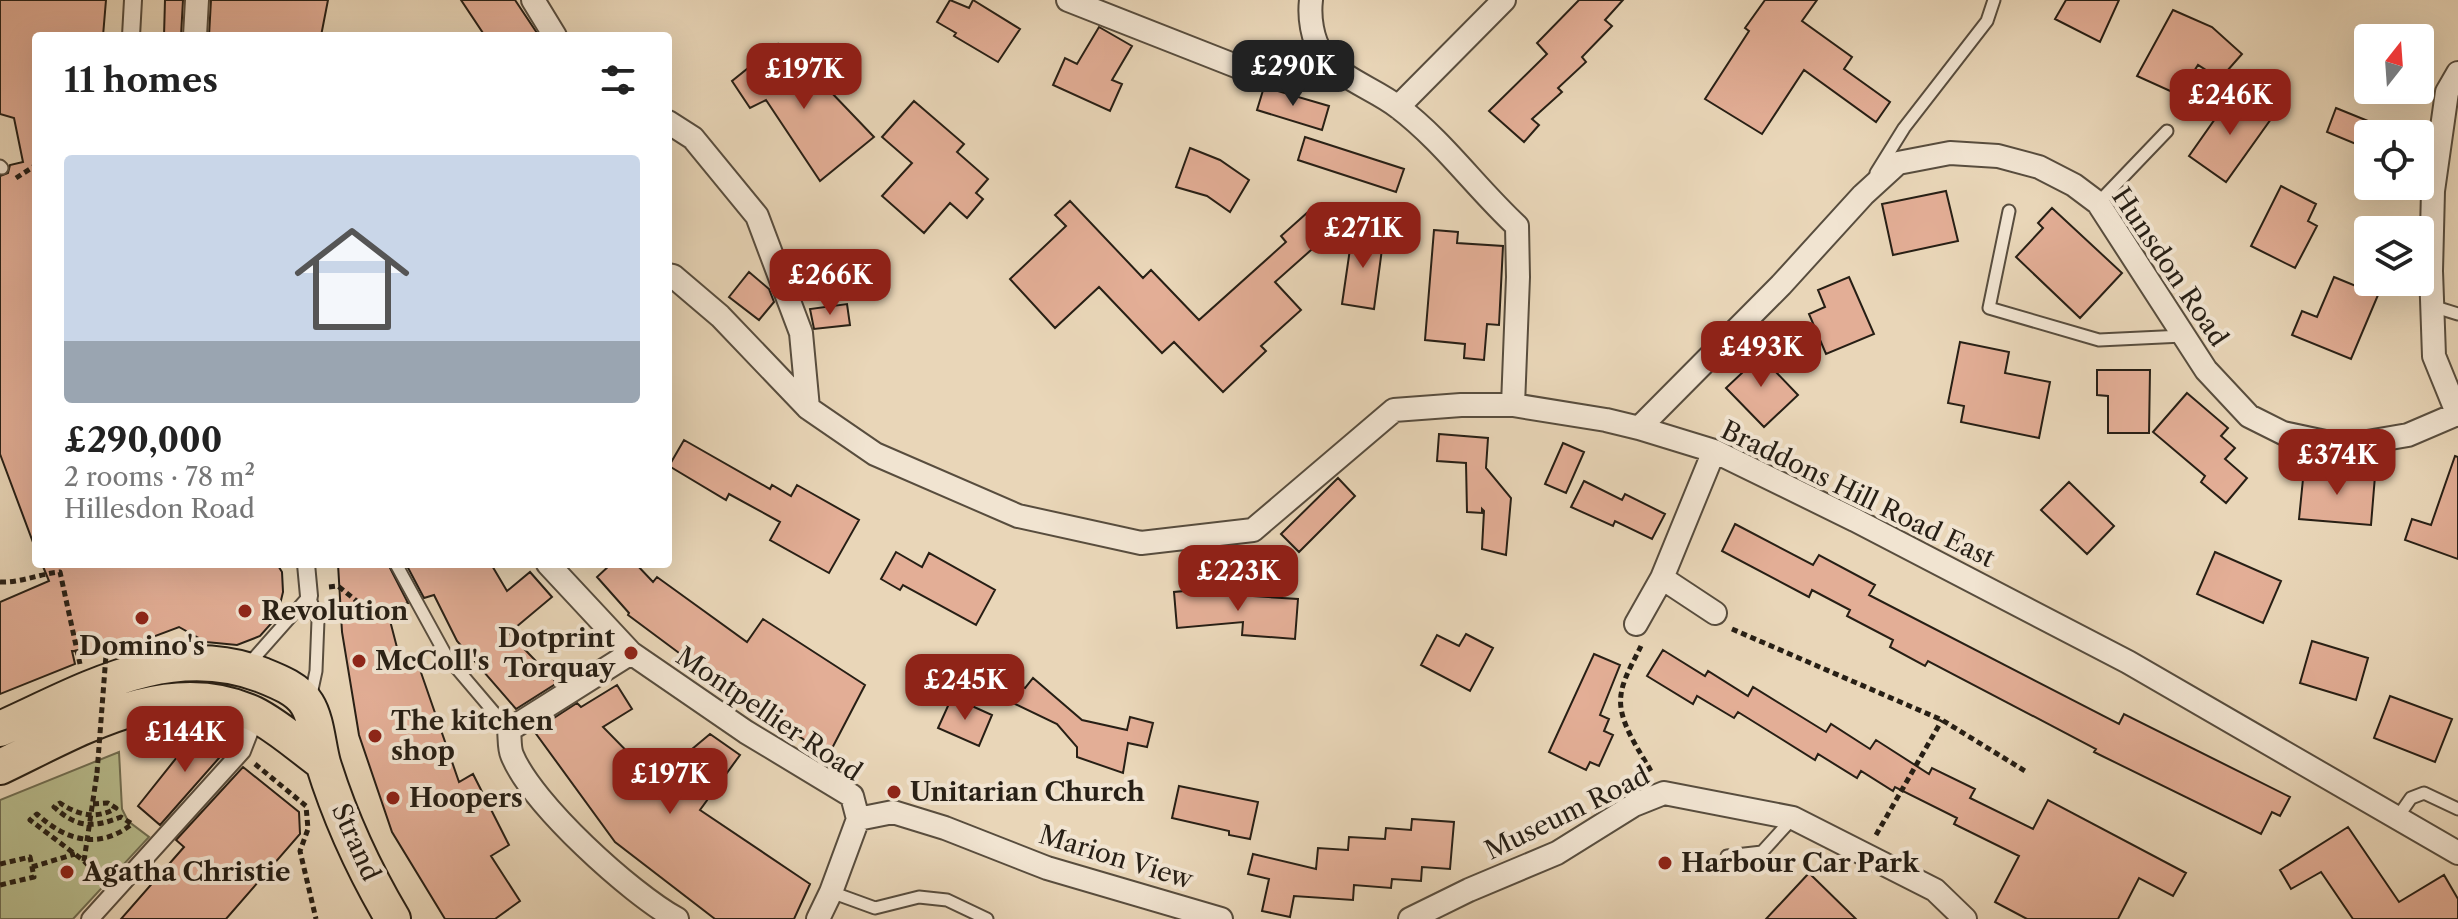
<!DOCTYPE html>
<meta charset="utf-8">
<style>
body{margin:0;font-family:"Libre Caslon Text",serif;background:#f6f6f6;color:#222;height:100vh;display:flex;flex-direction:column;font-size:30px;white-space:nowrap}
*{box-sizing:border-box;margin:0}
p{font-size:26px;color:#767676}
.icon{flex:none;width:44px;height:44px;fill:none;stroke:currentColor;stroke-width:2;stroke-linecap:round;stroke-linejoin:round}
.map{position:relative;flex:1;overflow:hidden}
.details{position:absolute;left:32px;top:32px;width:640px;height:536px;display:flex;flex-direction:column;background:#fff;border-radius:8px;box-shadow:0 8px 32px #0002}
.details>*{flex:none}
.needle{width:52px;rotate:17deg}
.controls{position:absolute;left:2354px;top:24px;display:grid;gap:16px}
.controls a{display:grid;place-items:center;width:80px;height:80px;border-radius:8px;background:#fff;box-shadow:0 8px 32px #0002;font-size:40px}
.price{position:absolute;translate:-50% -68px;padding:0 18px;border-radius:16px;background:#8f2418;color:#fff;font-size:26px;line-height:52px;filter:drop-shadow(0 2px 4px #0008)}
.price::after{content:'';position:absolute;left:50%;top:48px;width:24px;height:18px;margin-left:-12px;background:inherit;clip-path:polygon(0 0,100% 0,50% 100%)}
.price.on{background:#222;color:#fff}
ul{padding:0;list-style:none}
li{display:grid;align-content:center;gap:16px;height:424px;padding:0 32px}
li span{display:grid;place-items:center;height:248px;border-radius:8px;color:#555}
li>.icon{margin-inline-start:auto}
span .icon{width:144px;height:144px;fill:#fffc;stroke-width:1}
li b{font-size:34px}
h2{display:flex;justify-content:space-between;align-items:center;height:96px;padding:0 32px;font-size:34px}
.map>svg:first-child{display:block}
.green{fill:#b8bd8e;stroke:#706e52;stroke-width:2}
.building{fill:#e3ae96;stroke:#271f15;stroke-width:2}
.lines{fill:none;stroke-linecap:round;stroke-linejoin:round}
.service-casing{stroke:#584d3e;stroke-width:15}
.pedestrian-casing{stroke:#584d3e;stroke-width:20}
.minor-casing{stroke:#584d3e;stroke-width:26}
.primary-casing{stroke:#271f15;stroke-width:38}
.path{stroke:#271f15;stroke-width:5;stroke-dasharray:6 4;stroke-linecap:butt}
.service{stroke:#f1e4d1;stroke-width:11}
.pedestrian{stroke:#f1e4d1;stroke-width:16}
.minor{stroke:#f1e4d1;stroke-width:22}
.primary{stroke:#e9d6b8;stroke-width:34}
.path-bridge{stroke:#271f15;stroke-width:5;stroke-dasharray:6 4;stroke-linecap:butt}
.poi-dot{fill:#8f2418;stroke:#f1e4d1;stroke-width:3}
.labels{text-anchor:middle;stroke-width:8;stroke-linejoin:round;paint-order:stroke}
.street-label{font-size:26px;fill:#271f15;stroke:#f1e4d1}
.poi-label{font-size:26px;font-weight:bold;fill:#271f15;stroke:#f1e4d1;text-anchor:start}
</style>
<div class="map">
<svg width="2458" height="919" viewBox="0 0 2458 919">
<rect width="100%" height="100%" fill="#e9d6b8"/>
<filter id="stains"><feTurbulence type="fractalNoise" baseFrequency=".0025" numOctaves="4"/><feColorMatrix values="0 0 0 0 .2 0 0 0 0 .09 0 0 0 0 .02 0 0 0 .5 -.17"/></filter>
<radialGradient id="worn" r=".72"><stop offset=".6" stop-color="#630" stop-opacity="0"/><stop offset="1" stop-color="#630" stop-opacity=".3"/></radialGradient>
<path class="green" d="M119 752 122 809 128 821 149 837 73 919H0V800Z"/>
<path class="building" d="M0 0H106L103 36H36V545H34L0 454V176L8 173 10 165 23 162 14 118 0 114Z
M165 0H183L181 36H164Z
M211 0H328L321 36H209Z
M461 0H515L539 36H485Z
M950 0 969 8 973 0 1020 29 998 62 954 36 956 33 937 22Z
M1579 0H1623L1605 20 1612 26 1582 57 1586 62 1558 88 1562 92 1532 119 1539 125 1524 142 1489 111 1547 54 1537 43Z
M1765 0H1817L1802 21 1852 57 1844 69 1890 102 1876 122 1804 70 1762 134 1705 99 1749 31 1745 28Z
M2066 0H2119L2100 42 2055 19Z
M2173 10 2212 27 2242 54 2220 79 2198 65 2179 95 2137 76Z
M1099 27 1132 46 1112 80 1122 84 1110 111 1053 85 1065 58 1077 64Z
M778 44 799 73 806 66 874 137 820 181 766 100 750 108 732 81Z
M1264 87 1329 106 1322 130 1257 110Z
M2234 92 2271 119 2226 182 2189 156Z
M914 101 964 144 957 152 988 179 976 193 983 199 967 218 950 203 924 233 882 196 912 163 882 137Z
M2336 108 2368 121V149L2327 132Z
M1305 137 1404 169 1396 192 1298 160Z
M1190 148 1220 160 1249 180 1230 212 1207 196 1176 187Z
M2281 186 2316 204 2308 221 2317 226 2295 268 2251 246Z
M1946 191 1958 241 1893 255 1882 204Z
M1070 201 1143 278 1151 270 1199 320 1286 242 1281 236 1317 204 1337 227 1275 282 1301 310 1261 346 1266 351 1223 392 1174 342 1162 353 1099 287 1055 328 1010 279 1066 226 1055 215Z
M2052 208 2122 273 2080 318 2016 257 2043 228 2038 223Z
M1359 220 1382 249 1374 309 1342 304 1350 249Z
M1434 230 1458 232 1457 243 1503 246 1499 325 1487 324 1484 360 1464 358 1465 344 1425 340Z
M749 272 769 289 774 302 759 320 729 297Z
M1849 277 1874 334 1826 354 1809 314 1825 307 1818 290Z
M2334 277 2378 295 2351 359 2292 335 2302 311 2317 317Z
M847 304 850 325 814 329 810 309Z
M1960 342 2009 352 2005 373 2050 382 2039 438 1961 422 1964 406 1948 403Z
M1754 349 1798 395 1764 427 1726 388 1743 372 1737 366Z
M2097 370H2150L2149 433H2108V396L2097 395Z
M2187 393 2228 428 2221 436 2235 448 2225 459 2247 478 2226 503 2201 482 2205 476 2153 432Z
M1439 434 1488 438 1486 468 1511 498 1506 555 1482 549 1484 511 1482 509V513L1467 512 1466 463 1437 461Z
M684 440 770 489 772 485 791 496 797 485 859 520 829 573 770 540 780 522 729 494 726 500 669 466Z
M1563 443 1584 452 1566 493 1545 484Z
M2455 456 2458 457V559L2405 540 2412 519 2431 525Z
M2304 469 2375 476 2371 525 2299 519Z
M1338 478 1355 496 1299 552 1281 534Z
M1584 481 1622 500 1625 494 1665 514 1652 539 1615 521 1613 526 1571 507Z
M2069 482 2114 526 2087 554 2041 510Z
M1735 524 1813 565 1819 555 1875 585 1869 595 2119 724 2124 714 2290 797 2280 816 2272 812 2261 834 2094 752 2096 749 1928 661 1925 666 1890 647 1893 640 1847 616 1850 610 1812 590 1809 597 1722 551Z
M896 552 922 567 929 553 995 590 976 625 903 585 900 590 881 579Z
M2215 552 2281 581 2263 623 2197 594Z
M42 564H277L282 572 283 592 277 617 260 636 237 645 206 642 179 627 131 645 133 652 72 651 75 664 0 694V602L49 581Z
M338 564H388L408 603 387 609 401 663 417 661 459 782 473 774 509 845 491 856 520 901 495 919H445L392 832 359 735 342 632Z
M406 564H491L507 591 530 572 552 597 509 633 557 683 516 709 457 641 434 595 424 598Z
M611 564H636L653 582 657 577 747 642 763 619 865 685 828 756 710 676 628 615 629 613 597 577Z
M1206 589 1207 593 1298 599 1295 639 1242 635 1243 622 1177 628 1174 592Z
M1466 634 1493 648 1470 691 1421 665 1437 635 1459 646Z
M2312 641 2368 658 2356 700 2300 683Z
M1663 650 1705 676 1708 671 1748 696 1753 687 1826 732 1831 724 1870 749 1876 740 1929 774 1932 768 1975 789 1970 798 2033 829 2048 800 2186 873 2173 896 2139 878 2118 919H2027L1995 902 2019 856 1954 824 1957 818 1895 787 1893 791 1861 771 1857 778 1818 754 1815 760 1738 712 1734 718 1697 696 1693 704 1647 676Z
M1594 654 1620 665 1600 715 1609 719 1604 731 1613 735 1599 766 1590 762 1586 770 1549 752Z
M999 678 1025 688 1033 678 1082 720 1127 730 1130 717 1153 723 1147 747 1128 743 1123 773 1077 757V747L1057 724 992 693Z
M617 685 632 709 603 727 655 780 710 734 740 755 700 810 810 884 794 919H715L615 842 534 731 577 703 581 707Z
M2390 696 2452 719 2435 762 2374 738Z
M952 697 992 715 979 746 938 728Z
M217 730 234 741 160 825 138 806 197 732Z
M243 767 299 812 300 834 226 919H121L184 847 176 840Z
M1179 786 1258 802 1250 839 1229 835V831L1172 818Z
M1412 819 1454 822 1450 869 1422 867 1421 881 1392 879 1391 888 1354 885 1353 900 1294 896 1290 917 1262 911 1269 879 1248 874 1253 854 1316 869 1318 848 1348 850 1349 837 1385 839 1386 828 1411 830Z
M2348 827 2399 902 2444 875 2458 899V919H2353L2321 872 2291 889 2280 870Z
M1809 873 1856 919H1766Z"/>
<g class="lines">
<g class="service-casing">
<path id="service" d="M0 166 2 168
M1876 173 1904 128 1987 21 1994 0
M2098 203 2167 131
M2009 211 1989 308 2099 340 2183 336
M2432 306 2458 314
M396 564 447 657 509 730
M247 666 309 596 318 620 316 671 310 699
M2397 818 2411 798 2424 793 2458 809
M1727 856 1762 852 1793 818
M831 892 875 908 919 897 947 900 987 919"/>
</g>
<g class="pedestrian-casing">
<path id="pedestrian" d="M131 36 133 0
M306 564 309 596
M90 919 242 751 256 715"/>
</g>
<g class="minor-casing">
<path id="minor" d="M533 0 555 36
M1068 0 1236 66 1277 73 1322 53
M1311 0C1309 17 1312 39 1322 54 1339 78 1375 89 1398 107 1443 141 1476 188 1517 226L1518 277 1513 405
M195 36 197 0
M2458 73 2447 92 2433 191 2431 271 2434 356 2458 415
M1398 107 1504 0
M668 122 693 138 757 216 801 333 808 408 875 454 1018 516 1141 543 1253 530 1394 410 1461 405H1513L1606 420 1639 428 1714 451 1855 520 2128 662 2458 853
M668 275 673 276 720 316 808 408
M1639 428 1781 285 1863 195 1898 163 1950 153 1998 156 2039 167 2074 185 2098 203 2206 370 2249 416 2283 433 2344 446 2408 435 2457 414
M548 564 631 653 746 732 852 796 858 819 831 892 818 919
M1662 578 1715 613
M1636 624 1662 578 1714 451
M631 653 509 730C510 738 509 748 512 755 532 804 630 893 677 919
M858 819 893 812 945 828 1047 868 1221 919
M1410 919 1469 890 1557 853 1634 805 1664 793 1793 818 1935 890 1965 919"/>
</g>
<g class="primary-casing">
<path id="primary" d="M0 729C83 692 168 639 262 675 277 681 298 689 307 704 317 720 318 745 323 763 340 818 364 870 393 919
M0 767C76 731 168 673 254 714 278 726 301 747 323 763"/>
</g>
<path class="path" d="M16 178 36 165
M0 582C21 583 38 574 60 572L80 664
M329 587 338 586 378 618 402 611
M1732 629 1942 720 2025 771
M1641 646C1634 661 1623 678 1621 695 1617 721 1640 751 1652 773
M255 764 306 806 308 829 300 851 316 919
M93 804 108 803 116 808C96 820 78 815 60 803L54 807C77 828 93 828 121 817L132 824C99 850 66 841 37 814L30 820 84 861 102 879
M1876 835 1942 720
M84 861 97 773
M0 864 30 857 34 877 0 885
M32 867 75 854"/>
<use href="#service" class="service"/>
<use href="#pedestrian" class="pedestrian"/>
<use href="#minor" class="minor"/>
<use href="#primary" class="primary"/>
<path class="path-bridge" d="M97 773 106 655"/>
</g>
<g class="poi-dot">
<circle cx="245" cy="611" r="8"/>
<circle cx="142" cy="618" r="8"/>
<circle cx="631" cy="653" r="8"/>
<circle cx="359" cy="661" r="8"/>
<circle cx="375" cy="736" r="8"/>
<circle cx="894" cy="792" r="8"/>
<circle cx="393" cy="798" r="8"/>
<circle cx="1665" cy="863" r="8"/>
<circle cx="67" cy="872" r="8"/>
</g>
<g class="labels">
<g class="street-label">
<text transform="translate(2170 267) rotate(56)" y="9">Hunsdon Road</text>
<text transform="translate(1858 494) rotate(26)" y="9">Braddons Hill Road East</text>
<text transform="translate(769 714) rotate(34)" y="9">Montpellier Road</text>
<text transform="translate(1567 813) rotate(-26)" y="9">Museum Road</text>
<text transform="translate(356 842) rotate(66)" y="9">Strand</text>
<text transform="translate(1116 857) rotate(17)" y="9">Marion View</text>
</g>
<g class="poi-label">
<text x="261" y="620">Revolution</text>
<text x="615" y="647" text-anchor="end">Dotprint<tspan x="615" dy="30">Torquay</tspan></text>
<text x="142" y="655" text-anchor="middle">Domino's</text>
<text x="375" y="670">McColl's</text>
<text x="391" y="730">The kitchen<tspan x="391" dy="30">shop</tspan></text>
<text x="910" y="801">Unitarian Church</text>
<text x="409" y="807">Hoopers</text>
<text x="1681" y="872">Harbour Car Park</text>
<text x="83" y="881">Agatha Christie</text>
</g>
</g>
<rect width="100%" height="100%" filter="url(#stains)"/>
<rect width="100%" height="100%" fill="url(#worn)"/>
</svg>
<div class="controls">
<a><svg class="needle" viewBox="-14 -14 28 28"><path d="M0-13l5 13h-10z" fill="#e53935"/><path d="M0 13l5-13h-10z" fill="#767676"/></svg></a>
<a><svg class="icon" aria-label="locate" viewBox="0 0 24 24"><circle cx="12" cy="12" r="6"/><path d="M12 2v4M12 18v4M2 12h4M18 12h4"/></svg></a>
<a><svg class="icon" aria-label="layers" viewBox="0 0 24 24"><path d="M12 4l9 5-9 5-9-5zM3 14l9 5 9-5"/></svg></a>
</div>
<b class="price on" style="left:1293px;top:108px">£290K</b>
<b class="price" style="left:804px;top:111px">£197K</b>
<b class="price" style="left:2230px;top:137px">£246K</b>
<b class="price" style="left:1363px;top:270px">£271K</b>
<b class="price" style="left:830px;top:317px">£266K</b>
<b class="price" style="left:1761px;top:389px">£493K</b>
<b class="price" style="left:2337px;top:497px">£374K</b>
<b class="price" style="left:1238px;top:613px">£223K</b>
<b class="price" style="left:965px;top:722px">£245K</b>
<b class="price" style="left:185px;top:774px">£144K</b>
<b class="price" style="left:670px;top:816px">£197K</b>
<section class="details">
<h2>11 homes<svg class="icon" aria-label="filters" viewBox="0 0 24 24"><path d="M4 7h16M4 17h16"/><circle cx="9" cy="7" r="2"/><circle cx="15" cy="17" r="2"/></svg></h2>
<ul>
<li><span style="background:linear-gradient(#c9d6e8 75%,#9aa5b1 0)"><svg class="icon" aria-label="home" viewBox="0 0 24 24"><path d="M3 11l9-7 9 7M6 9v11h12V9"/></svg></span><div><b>£290,000</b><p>2 rooms · 78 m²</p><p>Hillesdon Road</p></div></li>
</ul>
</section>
</div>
